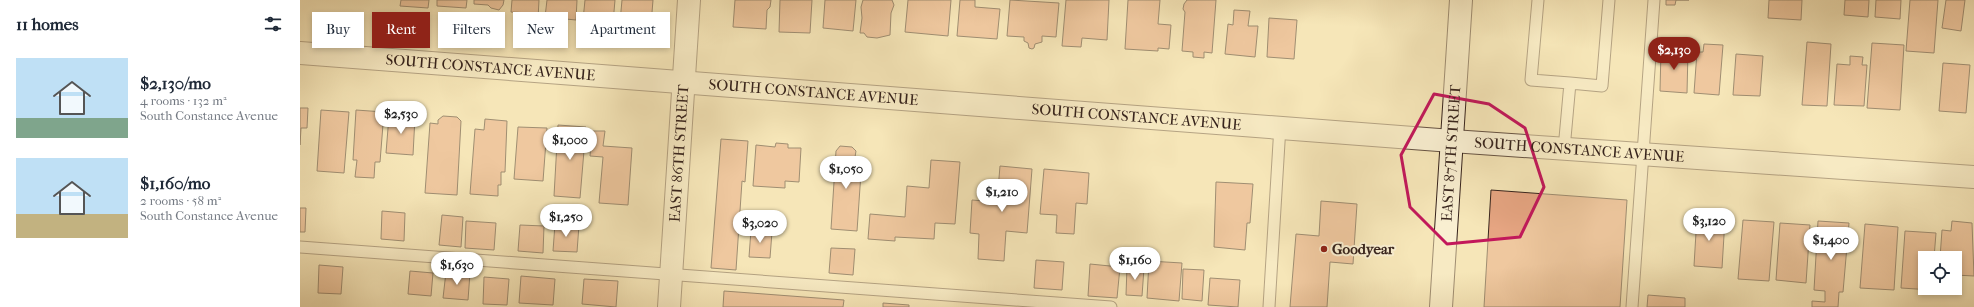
<!DOCTYPE html>
<meta charset="utf-8">
<style>
body{margin:0;font-family:"IM FELL French Canon",serif;background:#f6f6f7;color:#1f2937;height:100vh;display:flex;flex-direction:column;font-size:15px;white-space:nowrap}
*{box-sizing:border-box;margin:0}
p{font-size:13px;color:#747a83}
.icon{flex:none;width:22px;height:22px;fill:none;stroke:currentColor;stroke-width:2;stroke-linecap:round;stroke-linejoin:round}
.map{position:relative;flex:1;overflow:hidden}
.drawer{display:flex;flex-direction:column;background:#fff;width:300px}
.drawer>*{flex:none}
.banner{position:absolute;left:12px;top:12px;width:380px;height:36px;display:flex;gap:8px}
.fabs{position:absolute;left:1618px;top:251px;display:grid;gap:8px}
.fabs a{display:grid;place-items:center;width:44px;height:44px;border-radius:0px;background:#fff;box-shadow:0 2px 6px #0003;font-size:20px}
.price{position:absolute;translate:-50% -34px;padding:0 9px;border-radius:14px;background:#fff;color:#222;font-size:13px;line-height:26px;filter:drop-shadow(0 1px 2px #0008)}
.price::after{content:'';position:absolute;left:50%;top:24px;width:12px;height:9px;margin-left:-6px;background:inherit;clip-path:polygon(0 0,100% 0,50% 100%)}
.price.on{background:#8f2418;color:#fff}
ul{padding:0;list-style:none}
li{display:flex;align-items:center;gap:12px;height:100px;padding:0 16px}
li span{display:grid;place-items:center;flex:none;width:112px;height:80px;border-radius:0px;color:#555}
li>.icon{margin-inline-start:auto}
span .icon{width:48px;height:48px;fill:#fffc;stroke-width:1}
li b{font-size:17px}
h2{display:flex;justify-content:space-between;align-items:center;height:48px;padding:0 16px;font-size:17px}
.tag{padding:0 14px;border-radius:0px;background:#fff;box-shadow:0 2px 6px #0003;font-size:14px;line-height:36px}
.tag.on{background:#8f2418;color:#fff}
main{display:flex;flex:1;min-height:0}
.map>svg:first-child{display:block}
.building{fill:#e6a582;stroke:#37241d}
.lines{fill:none;stroke-linecap:round;stroke-linejoin:round}
.service-casing{stroke:#675444;stroke-width:13}
.minor-casing{stroke:#675444;stroke-width:24}
.secondary-casing{stroke:#37241d;stroke-width:24}
.service{stroke:#f9efd1;stroke-width:11}
.minor{stroke:#f9efd1;stroke-width:22}
.secondary{stroke:#f9efd1;stroke-width:22}
.marked{fill:none;stroke:#c2185b;stroke-width:3;stroke-linejoin:round}
.poi-dot{fill:#8f2418;stroke:#f9efd1;stroke-width:1.5}
.labels{text-anchor:middle;stroke-width:4;stroke-linejoin:round;paint-order:stroke}
.street-label{font-size:15px;fill:#37241d;stroke:#f9efd1}
.poi-label{font-size:15px;font-weight:bold;fill:#37241d;stroke:#f9efd1;text-anchor:start}
</style>
<main>
<section class="drawer">
<h2>11 homes<svg class="icon" aria-label="filters" viewBox="0 0 24 24"><path d="M4 7h16M4 17h16"/><circle cx="9" cy="7" r="2"/><circle cx="15" cy="17" r="2"/></svg></h2>
<ul>
<li><span style="background:linear-gradient(#bfe0f5 75%,#7fa58c 0)"><svg class="icon" aria-label="home" viewBox="0 0 24 24"><path d="M3 11l9-7 9 7M6 9v11h12V9"/></svg></span><div><b>$2,130/mo</b><p>4 rooms · 132 m²</p><p>South Constance Avenue</p></div></li>
<li><span style="background:linear-gradient(#bfe0f5 70%,#c2b280 0)"><svg class="icon" aria-label="home" viewBox="0 0 24 24"><path d="M3 11l9-7 9 7M6 9v11h12V9"/></svg></span><div><b>$1,160/mo</b><p>2 rooms · 58 m²</p><p>South Constance Avenue</p></div></li>
</ul>
</section>
<div class="map">
<svg width="1674" height="307" viewBox="0 0 1674 307">
<rect width="100%" height="100%" fill="#f6e6b8"/>
<filter id="stains"><feTurbulence type="fractalNoise" baseFrequency=".005" numOctaves="4"/><feColorMatrix values="0 0 0 0 .2 0 0 0 0 .09 0 0 0 0 .02 0 0 0 .5 -.17"/></filter>
<radialGradient id="worn" r=".72"><stop offset=".6" stop-color="#630" stop-opacity="0"/><stop offset="1" stop-color="#630" stop-opacity=".3"/></radialGradient>
<path class="building" d="M101 0H129L128 8 100 6Z
M137 0H167L166 8 137 6Z
M174 0H204L203 5 199 10 191 8 188 5 174 4Z
M212 0H239L238 19 231 18V13L211 12Z
M247 0H277L276 20 245 17Z
M285 0H315L313 23 283 20Z
M322 0H353L351 25 320 22Z
M435 0H471L470 7 467 10 466 29 433 27Z
M480 0H512L510 33 479 32Z
M525 0H556L553 31 523 28Z
M563 0H592L594 5 591 13 590 35 577 38 567 37 564 33H560L562 18 561 7Z
M608 0H651L648 36 605 32Z
M660 0H675V7L700 9 697 39 657 36Z
M710 0 759 3 756 37 742 36V42L735 44 734 48 732 49 729 48 728 43 724 41V37L707 36Z
M766 0H809L807 40 782 38 781 47 762 46Z
M828 0H860L858 24 871 25 869 49 858 48V51L825 49Z
M887 0H916L912 53 904 52V58L893 57V52L882 51 885 12 883 9 884 4Z
M1366 0H1389H1376L1375 5H1366Z
M1469 0H1502L1501 20 1468 18Z
M1545 0H1569L1568 17 1544 15Z
M1576 0H1601L1600 19 1575 17Z
M1610 0H1638L1634 53 1606 51Z
M1646 0H1665L1661 31 1642 28Z
M934 10 950 11 948 26H958L955 57 925 54 928 24 933 25Z
M969 18 997 20 994 59 967 57Z
M1507 42 1531 44 1527 106 1502 105Z
M1572 43 1604 45 1600 110 1567 108Z
M1404 44 1423 45 1419 95 1394 93 1397 52H1403Z
M1361 50 1388 51 1387 93 1360 91Z
M1436 54 1463 56 1460 96 1433 95Z
M1550 56 1563 57 1562 65H1567L1564 106 1534 105 1537 64 1550 65Z
M1643 63 1670 65 1666 113 1639 111Z
M0 108H8L7 128H1L0 145Z
M21 110 49 112 44 173 17 171Z
M56 110 84 112 80 162H75L74 178 55 177 57 160H53Z
M89 116 115 117 113 155 86 153Z
M143 116 157 117 161 121 157 195 125 193 130 123 138 124V120Z
M185 119 207 121 205 172H201V185H198V196L170 194 175 129 184 130Z
M258 125 286 127 280 198 254 196Z
M218 127 247 128 243 181 214 179Z
M292 131H305L303 146 332 148 328 205 299 203 303 157 290 156Z
M421 139 448 141 445 182 442 181 436 270 411 268Z
M476 143 488 144V148H501L499 182 485 181V188L453 186 456 145 475 147Z
M540 146 552 147 556 151 555 157 562 158 557 231 531 229 536 151Z
M631 160 660 162 655 224 635 223 634 239 595 237V241L568 239 570 214 605 217 607 186 629 188Z
M700 166 732 169 727 233 706 231 704 261 678 259 679 234 670 233 672 200 697 202Z
M744 169 789 173 787 204 776 203 774 234 756 233 757 215 740 214Z
M916 182 953 184 950 223H947L945 250 914 247Z
M1191 190 1327 200 1320 307H1184Z
M1021 201 1057 204 1053 264 1030 262 1027 307H990L996 234 1019 236Z
M0 208H6L5 232H0Z
M82 211 105 213 104 241 81 239Z
M142 215 163 217 161 247 139 245Z
M1397 216 1425 219 1422 268 1394 266Z
M1443 220 1474 222 1469 281 1438 279Z
M166 221 196 223 194 250 165 248Z
M1518 221 1549 223 1543 292H1539L1538 307H1512V301L1525 302V291L1514 290Z
M1652 221 1672 223 1674 276 1655 275V258H1640L1642 230 1651 231Z
M1480 223 1510 225 1506 283 1476 280Z
M255 224 279 225 277 252 253 251Z
M1565 224 1598 227 1594 290 1560 288Z
M220 225 244 226 243 253 218 251Z
M451 230 472 232 470 258 449 257Z
M1605 231 1636 233 1634 258H1625V288H1632V290L1601 288Z
M531 248 555 249 553 275 529 273Z
M736 260 764 262 762 290 734 288Z
M849 261 882 263 879 301 847 298Z
M790 264 820 267 817 298 788 296Z
M19 265 43 267 41 294 18 293Z
M827 267 844 268 842 296 826 295Z
M883 269 904 270 902 301 882 299Z
M110 271 133 273 131 296 108 294Z
M146 272 170 273 168 300 143 298Z
M221 276 255 279 253 305 219 303Z
M184 277 209 279 207 305 183 304Z
M910 278 940 280 938 307 908 305Z
M284 279 318 281 316 307 282 304Z
M424 291 544 300 543 307H423Z
M1348 295 1385 298V307H1347Z
M583 303 609 305V307H583Z"/>
<g class="lines">
<g class="service-casing">
<path id="service" d="M1238 0 1231 80 1270 83
M1264 149 1270 83 1302 86 1309 0
M0 247 811 307
M969 307 980 126
M1332 307 1354 0"/>
</g>
<g class="minor-casing">
<g id="minor">
<path id="s1" d="M0 53 1152 141 1674 177"/>
<path id="s2" d="M369 307 389 0"/>
</g>
</g>
<g class="secondary-casing">
<g id="secondary">
<path id="s3" d="M1141 307 1161 0"/>
</g>
</g>
<use href="#service" class="service"/>
<use href="#minor" class="minor"/>
<use href="#secondary" class="secondary"/>
</g>
<path d="M0 0H1674V307H0ZM1134 94 1189 104 1225 128 1244 187 1220 237 1147 244 1110 207 1101 155Z" fill="#f6e6b8" fill-opacity=".55" fill-rule="evenodd"/>
<path class="marked" d="M1134 94 1189 104 1225 128 1244 187 1220 237 1147 244 1110 207 1101 155Z"/>
<circle class="poi-dot" cx="1024" cy="249" r="4"/>
<g class="labels">
<g class="street-label">
<text dy="5" stroke="none"><textPath href="#s1" startOffset="191">SOUTH CONSTANCE AVENUE</textPath></text>
<text dy="5" stroke="none"><textPath href="#s1" startOffset="515">SOUTH CONSTANCE AVENUE</textPath></text>
<text dy="5" stroke="none"><textPath href="#s1" startOffset="839">SOUTH CONSTANCE AVENUE</textPath></text>
<text dy="5" stroke="none"><textPath href="#s1" startOffset="1283">SOUTH CONSTANCE AVENUE</textPath></text>
<text dy="5" stroke="none"><textPath href="#s2" startOffset="154">EAST 86TH STREET</textPath></text>
<text dy="5" stroke="none"><textPath href="#s3" startOffset="154">EAST 87TH STREET</textPath></text>
</g>
<g class="poi-label">
<text x="1032" y="254">Goodyear</text>
</g>
</g>
<rect width="100%" height="100%" filter="url(#stains)"/>
<rect width="100%" height="100%" fill="url(#worn)"/>
</svg>
<div class="fabs">
<a><svg class="icon" aria-label="locate" viewBox="0 0 24 24"><circle cx="12" cy="12" r="6"/><path d="M12 2v4M12 18v4M2 12h4M18 12h4"/></svg></a>
</div>
<b class="price on" style="left:1374px;top:71px">$2,130</b>
<b class="price" style="left:101px;top:135px">$2,530</b>
<b class="price" style="left:270px;top:161px">$1,000</b>
<b class="price" style="left:546px;top:190px">$1,050</b>
<b class="price" style="left:702px;top:213px">$1,210</b>
<b class="price" style="left:266px;top:238px">$1,250</b>
<b class="price" style="left:1409px;top:242px">$3,120</b>
<b class="price" style="left:460px;top:244px">$3,020</b>
<b class="price" style="left:1531px;top:261px">$1,400</b>
<b class="price" style="left:835px;top:281px">$1,160</b>
<b class="price" style="left:157px;top:286px">$1,630</b>
<div class="banner">
<a class="tag">Buy</a>
<a class="tag on">Rent</a>
<a class="tag">Filters</a>
<a class="tag">New</a>
<a class="tag">Apartment</a>
</div>
</div>
</main>
